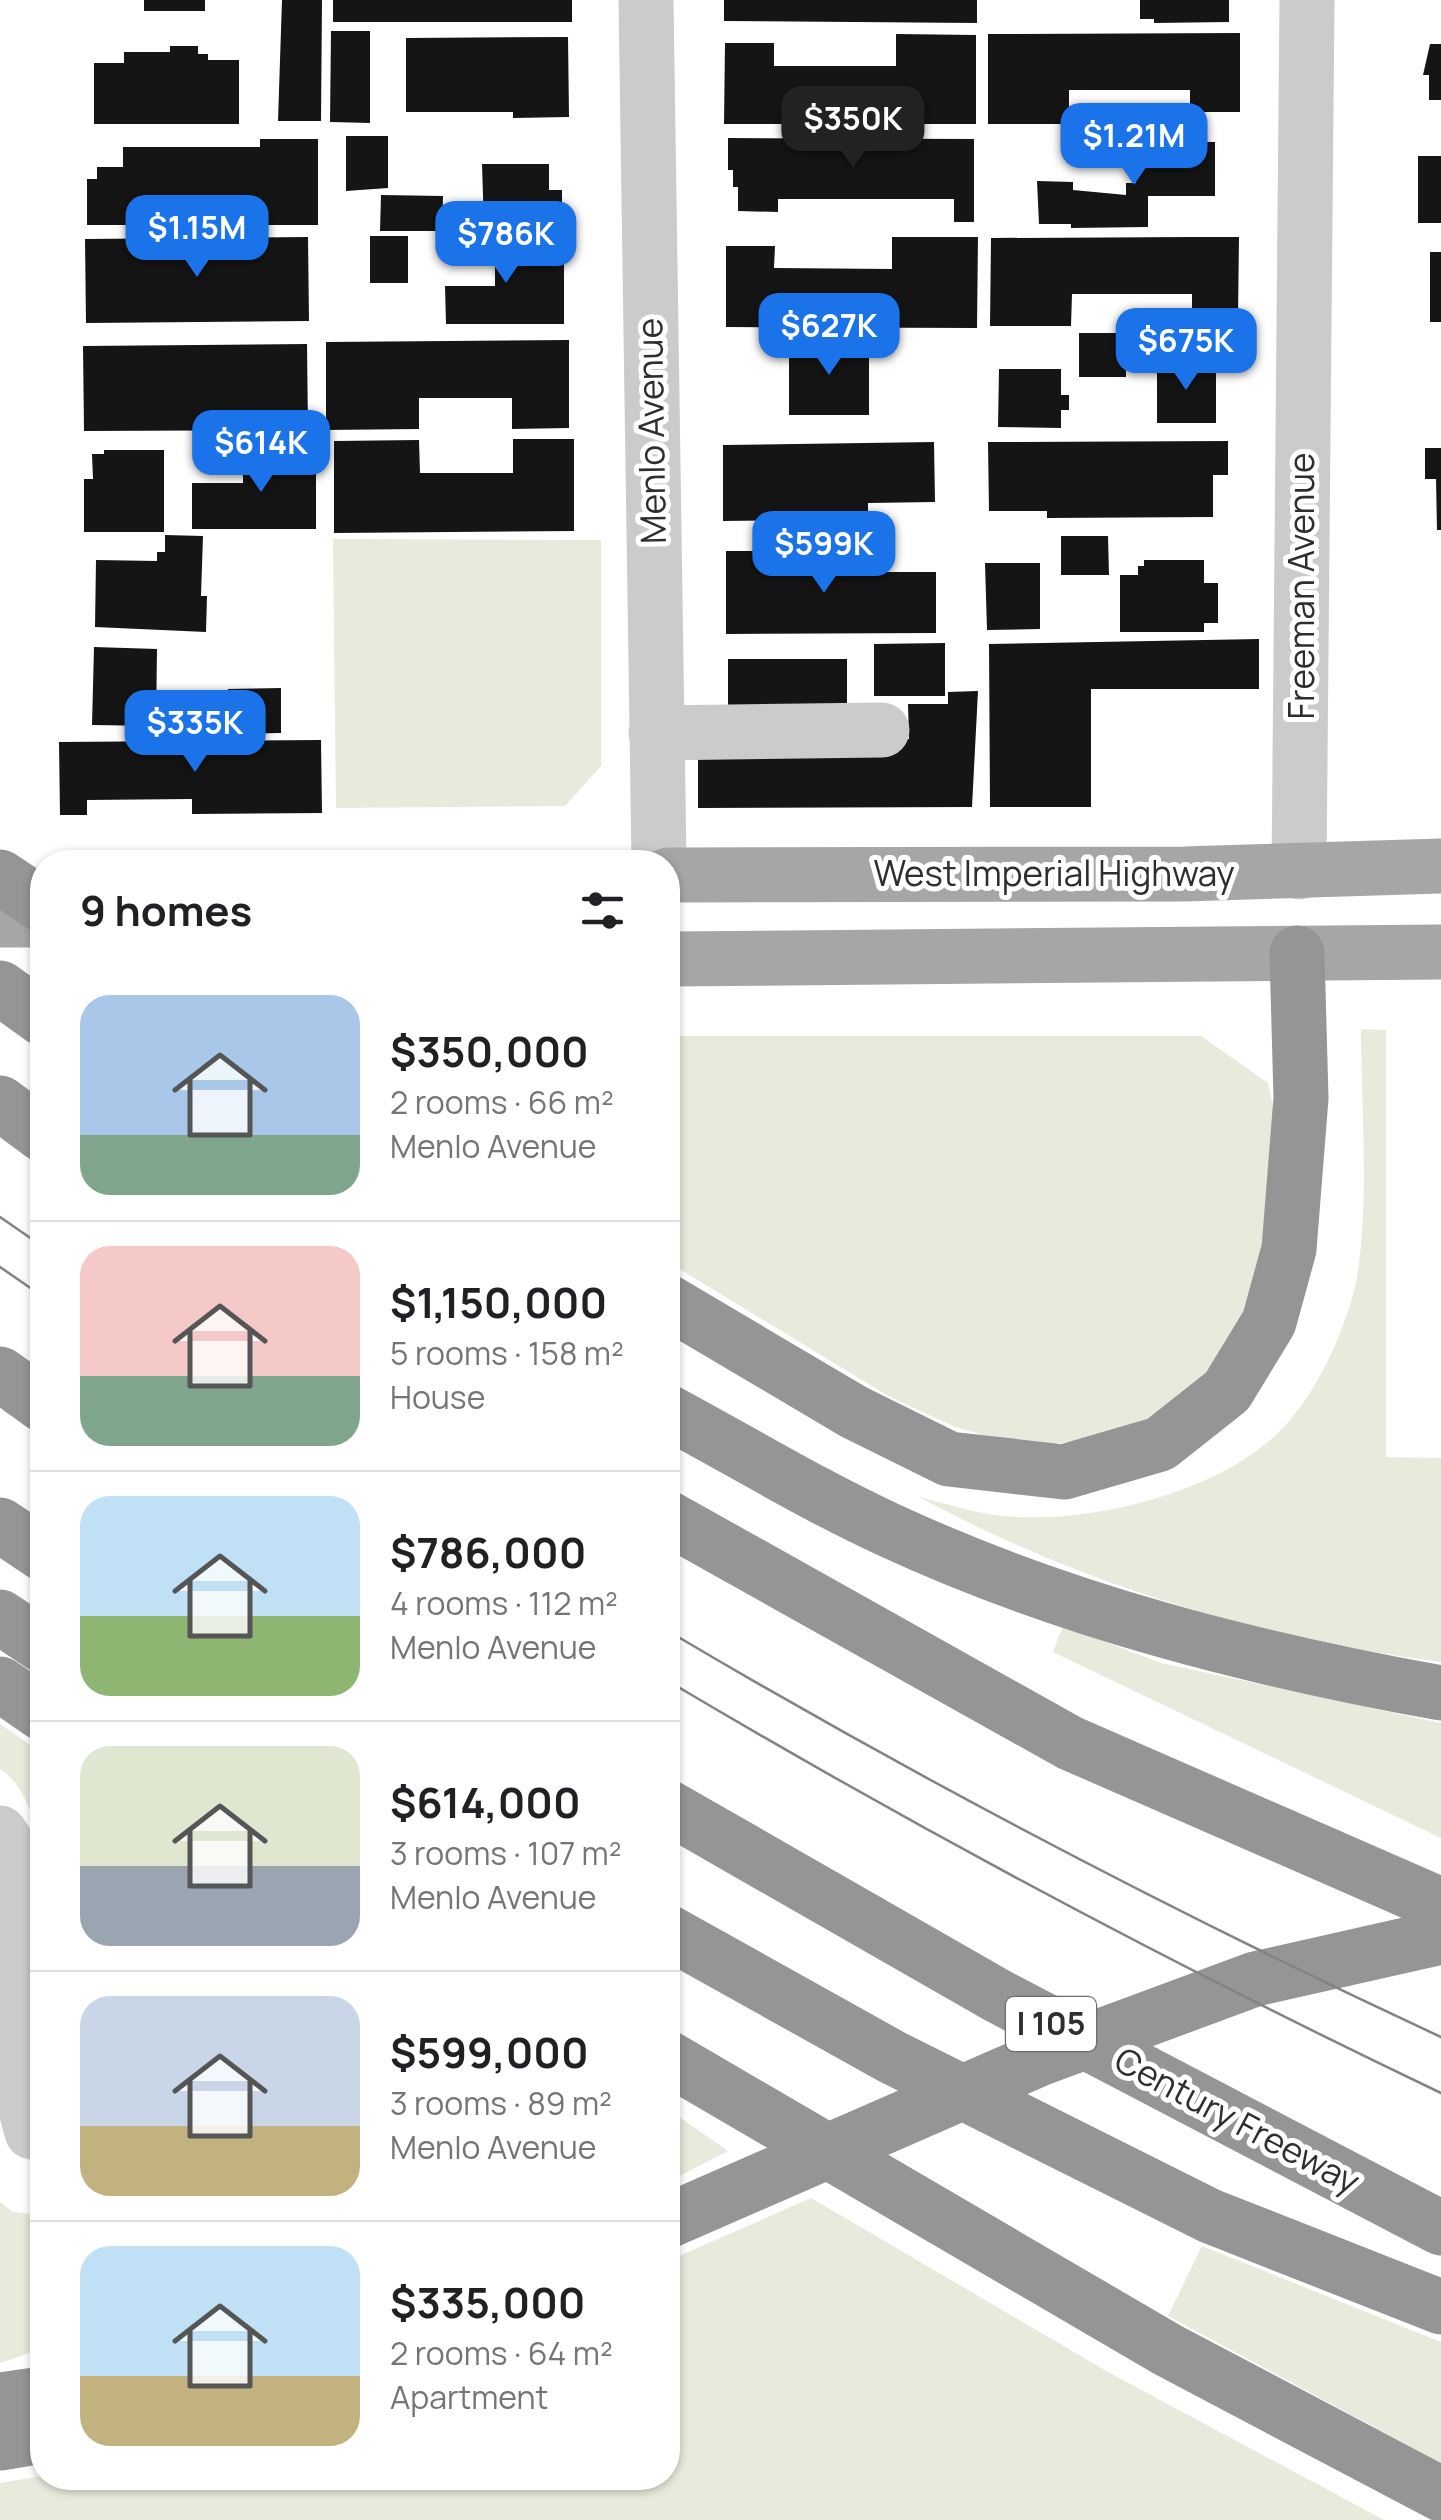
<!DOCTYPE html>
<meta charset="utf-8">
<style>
body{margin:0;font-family:Manrope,sans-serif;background:#f2f2f2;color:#202124;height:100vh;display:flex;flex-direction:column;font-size:38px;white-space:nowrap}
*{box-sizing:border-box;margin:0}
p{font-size:32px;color:#757577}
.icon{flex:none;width:55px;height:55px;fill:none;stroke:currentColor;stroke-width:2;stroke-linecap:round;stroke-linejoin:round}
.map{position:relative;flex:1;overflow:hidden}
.details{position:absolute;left:30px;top:850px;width:650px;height:1640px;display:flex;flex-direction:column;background:#fff;border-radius:40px;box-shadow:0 2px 8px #0004}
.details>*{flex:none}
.price{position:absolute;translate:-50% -85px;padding:0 22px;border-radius:20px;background:#1a73e8;color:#fff;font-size:32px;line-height:65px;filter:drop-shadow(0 2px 5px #0008)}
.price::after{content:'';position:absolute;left:50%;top:60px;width:30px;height:22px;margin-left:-15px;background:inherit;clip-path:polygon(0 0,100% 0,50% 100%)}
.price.on{background:#222;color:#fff}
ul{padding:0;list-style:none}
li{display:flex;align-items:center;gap:30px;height:250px;padding:0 50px}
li+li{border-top:2px solid #e0e0e0}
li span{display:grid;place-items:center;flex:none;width:280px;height:200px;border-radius:30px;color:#555}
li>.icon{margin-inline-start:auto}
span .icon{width:120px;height:120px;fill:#fffc;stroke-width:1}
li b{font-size:42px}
h2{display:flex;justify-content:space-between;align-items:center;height:120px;padding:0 50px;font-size:42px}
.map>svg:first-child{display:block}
.green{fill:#e6ebdc}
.building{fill:#151515}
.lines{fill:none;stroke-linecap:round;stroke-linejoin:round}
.minor{stroke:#cbcbcb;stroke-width:55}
.major{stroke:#a6a6a6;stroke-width:55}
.highway{stroke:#959595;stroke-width:55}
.tram{stroke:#838383;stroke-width:2.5}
.labels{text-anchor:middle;stroke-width:10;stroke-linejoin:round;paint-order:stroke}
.shield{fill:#fff;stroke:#6d6d6d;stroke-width:2.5}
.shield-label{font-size:32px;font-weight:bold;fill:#2e2e2e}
.street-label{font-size:35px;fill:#2e2e2e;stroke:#fff}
</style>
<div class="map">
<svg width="1441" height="2520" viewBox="0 0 1441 2520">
<rect width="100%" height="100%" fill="#fff"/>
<path class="green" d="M333 539 601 540V766L565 806 336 808Z
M1361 1029 1386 1030V1457L1441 1458V1662C1258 1638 1082 1585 919 1497 951 1505 983 1516 1016 1517 1101 1521 1222 1491 1283 1428 1314 1396 1338 1344 1351 1302 1372 1233 1361 1104 1361 1029Z
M668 1036H1201L1268 1083 1277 1127 1261 1290 1206 1381 1159 1414 1103 1437 1045 1445 1005 1441 955 1427 890 1397 668 1262Z
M1063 1626 1161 1663 1441 1723V1838L1053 1652Z
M0 1724 42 1753V1865C42 1838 26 1783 0 1769Z
M668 2109 728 2151 668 2182Z
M811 2198 1108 2372 1384 2520H0V2483L42 2476 668 2478V2261Z
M0 2202 13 2212 42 2215V2349L0 2363Z
M1202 2246 1441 2342V2463L1168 2316Z"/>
<path class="building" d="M144 0H205V11H144Z
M282 0H322L321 121H278Z
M333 0H572V22H333Z
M724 0H977V23L724 21Z
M1140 0H1229V22L1154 23V19H1140Z
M331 31H370V123L330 122Z
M1240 33V112H1190V90H1069V124H988V34Z
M896 34 976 35V124H724L725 43H774V66H896Z
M568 37 569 117 513 118V112H406V38Z
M1430 44H1441V100H1429V75H1423Z
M170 46H198V54H208V60H239V124H94V63H124V52H170Z
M346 136H388V188L346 191Z
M728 138 974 139V222H954V199H778V212L738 211V187H733V170H728Z
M260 139H318V225H87V179H97V167H123V147H260Z
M1136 142H1215V196H1148V227L1071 228V224H1039L1037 181 1073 182V190L1126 195V183H1136Z
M1418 156H1441V223H1418Z
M482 164H549V190H562V204H549V217H498V228H484Z
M381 195 443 196 442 231H380Z
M460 234H518V262H564V324H446L445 286H495V264H460Z
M370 236H408V283H370Z
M308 237 309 321 86 323 85 239Z
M892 237H978L977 328 726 327V246H775L774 268 892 269Z
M1192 237H1239L1238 317 1192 316V294H1072L1071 326H990L991 238Z
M1430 252H1441V322H1430Z
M1079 333H1126V377H1079Z
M569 340V428L512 429V398H419V429L326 430V342Z
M789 341H869V415H789Z
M307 344 308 430 84 431 83 346Z
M1157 363H1211V372H1216V423H1157Z
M999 369H1061V395H1069V410H1061V428L998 427Z
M513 439H574V531L334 533V441L419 440 420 473H513Z
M1228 441V475H1213V517L1047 518V511H989L988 442Z
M934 442 935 502 868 503V511H830L831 520 723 521V445Z
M1425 448H1441V530H1437L1436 479H1425Z
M104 450H164V532H84V479H93L92 454H104Z
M243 453H316V529H192V483H243Z
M165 535 203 536 201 596H207L206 632 95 627 96 560 157 561V552H165Z
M1061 536H1108L1109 575H1061Z
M726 551H827V564H866V572H936V633L726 634Z
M1144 560H1204V583H1218V623H1204V632H1120V575H1138V566H1144Z
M985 563H1040V629L987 630Z
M1259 639V689H1091V807H990L989 644Z
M945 643V696H874V644Z
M94 647 157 649 156 726 92 725Z
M728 659H847V719H728Z
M281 688V733L228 734V689Z
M978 691 972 807 698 808V739H909L908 704H948V692Z
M321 740 322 813 192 814V799L87 800V815H60L59 742Z"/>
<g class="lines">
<path class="minor" d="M646 0 659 862
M656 733 882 730
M1299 872 1307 0
M0 1833 8 1845V2045L32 2132"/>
<path class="major" d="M668 875 1184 874 1441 866
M0 920H42
M668 959 1441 952"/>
<path class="highway" d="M0 877 42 905
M0 988 42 1018
M0 1103 42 1134
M668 1302 854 1412 949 1459 1064 1472 1160 1444 1227 1391 1269 1322 1289 1249 1301 1098 1297 953
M0 1374 42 1404
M668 1412C741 1451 813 1495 889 1530 1064 1611 1252 1659 1441 1693
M668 1518 1070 1743 1441 1905
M0 1525 42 1553
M0 1617 42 1645
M0 1684 42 1713
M668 1807 998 1996 1441 2228
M668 1932 892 2057 1210 2216 1441 2307
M668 2058 1168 2350 1441 2494
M668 2221 1039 2059 1255 1979 1441 1937
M0 2400 42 2394
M0 2443 42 2436"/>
<path class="tram" d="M0 1217 42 1246
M0 1267 42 1296
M668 1631C918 1779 1177 1914 1441 2037
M668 1681C919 1830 1177 1967 1441 2093"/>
</g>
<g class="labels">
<rect class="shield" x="1006" y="1997" width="90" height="54" rx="8"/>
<g class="shield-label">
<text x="1051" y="2035">I 105</text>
</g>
<g class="street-label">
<text transform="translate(652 431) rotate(-91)" y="12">Menlo Avenue</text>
<text transform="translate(1302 586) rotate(-90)" y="12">Freeman Avenue</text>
<text x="1054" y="886">West Imperial Highway</text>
<text transform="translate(1237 2121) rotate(28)" y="12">Century Freeway</text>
</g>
</g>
</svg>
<b class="price on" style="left:853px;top:171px">$350K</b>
<b class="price" style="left:1134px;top:188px">$1.21M</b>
<b class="price" style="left:197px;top:280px">$1.15M</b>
<b class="price" style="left:506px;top:286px">$786K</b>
<b class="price" style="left:829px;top:378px">$627K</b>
<b class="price" style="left:1186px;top:393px">$675K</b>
<b class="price" style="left:261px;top:495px">$614K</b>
<b class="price" style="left:824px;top:596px">$599K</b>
<b class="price" style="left:195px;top:775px">$335K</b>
<section class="details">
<h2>9 homes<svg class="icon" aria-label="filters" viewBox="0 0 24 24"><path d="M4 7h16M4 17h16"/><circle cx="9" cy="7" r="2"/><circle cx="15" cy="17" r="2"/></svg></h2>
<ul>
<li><span style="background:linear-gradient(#a9c7e8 70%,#7fa58c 0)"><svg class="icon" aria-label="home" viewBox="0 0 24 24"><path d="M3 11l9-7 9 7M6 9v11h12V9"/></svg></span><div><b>$350,000</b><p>2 rooms · 66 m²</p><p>Menlo Avenue</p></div></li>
<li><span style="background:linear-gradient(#f6c9c9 65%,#7fa58c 0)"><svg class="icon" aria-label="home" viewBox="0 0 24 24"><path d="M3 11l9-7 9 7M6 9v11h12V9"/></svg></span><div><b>$1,150,000</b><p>5 rooms · 158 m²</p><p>House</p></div></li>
<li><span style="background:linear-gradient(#bfe0f5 60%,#8fb573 0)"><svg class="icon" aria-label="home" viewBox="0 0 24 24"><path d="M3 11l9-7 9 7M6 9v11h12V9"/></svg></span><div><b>$786,000</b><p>4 rooms · 112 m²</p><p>Menlo Avenue</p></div></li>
<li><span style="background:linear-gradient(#dfe7d0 60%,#9aa5b1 0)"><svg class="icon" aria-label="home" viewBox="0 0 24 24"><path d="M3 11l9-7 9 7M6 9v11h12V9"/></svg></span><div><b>$614,000</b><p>3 rooms · 107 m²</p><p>Menlo Avenue</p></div></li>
<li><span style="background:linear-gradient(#c9d6e8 65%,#c2b280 0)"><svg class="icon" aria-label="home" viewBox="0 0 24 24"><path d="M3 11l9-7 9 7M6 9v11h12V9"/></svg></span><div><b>$599,000</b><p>3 rooms · 89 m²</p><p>Menlo Avenue</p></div></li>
<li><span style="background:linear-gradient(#bfe0f5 65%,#c2b280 0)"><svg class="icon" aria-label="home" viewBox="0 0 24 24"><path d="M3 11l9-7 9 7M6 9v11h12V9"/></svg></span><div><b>$335,000</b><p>2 rooms · 64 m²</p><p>Apartment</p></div></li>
</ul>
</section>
</div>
